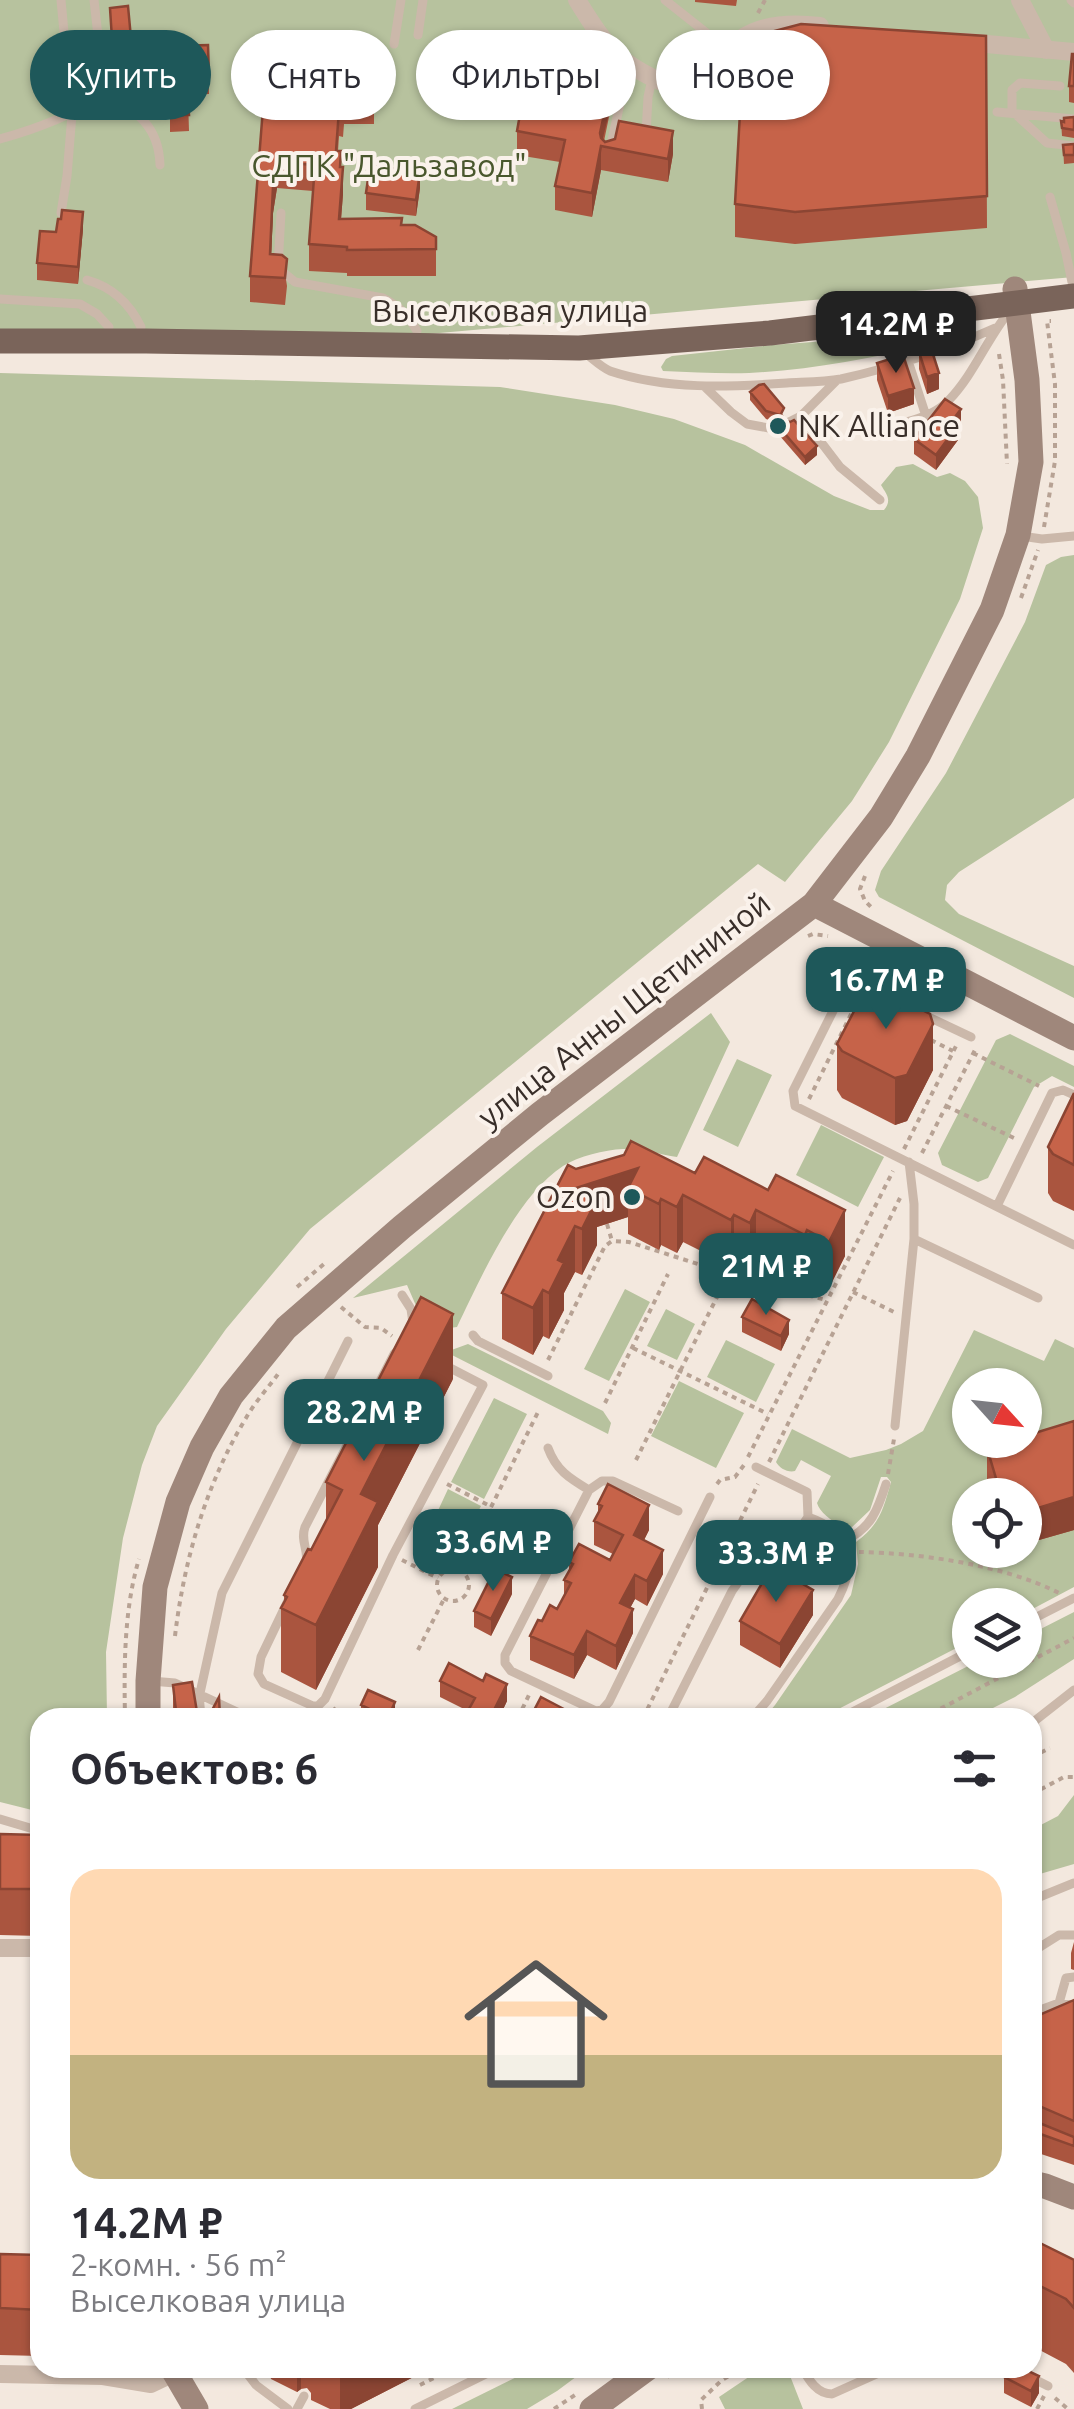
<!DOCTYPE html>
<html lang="ru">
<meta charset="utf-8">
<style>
body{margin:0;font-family:Ubuntu,sans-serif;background:#f7f7f7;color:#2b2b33;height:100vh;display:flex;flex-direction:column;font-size:38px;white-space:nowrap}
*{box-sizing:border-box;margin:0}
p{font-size:32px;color:#7c7c81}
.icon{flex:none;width:55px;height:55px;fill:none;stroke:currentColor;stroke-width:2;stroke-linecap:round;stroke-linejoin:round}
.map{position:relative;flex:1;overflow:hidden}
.drawer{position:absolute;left:30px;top:1708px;width:1012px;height:670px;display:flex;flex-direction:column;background:#fff;border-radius:30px;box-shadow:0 2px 8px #0004}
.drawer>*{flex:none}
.top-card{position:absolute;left:30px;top:30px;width:1015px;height:90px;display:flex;gap:20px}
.needle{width:65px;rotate:117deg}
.controls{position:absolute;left:952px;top:1368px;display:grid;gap:20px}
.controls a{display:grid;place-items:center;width:90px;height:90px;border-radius:50%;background:#fff;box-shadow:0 2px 8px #0004;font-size:50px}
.price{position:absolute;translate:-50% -85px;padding:0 22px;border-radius:20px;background:#1e585a;color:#fff;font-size:32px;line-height:65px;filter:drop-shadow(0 2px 5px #0008)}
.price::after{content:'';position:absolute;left:50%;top:60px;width:30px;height:22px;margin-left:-15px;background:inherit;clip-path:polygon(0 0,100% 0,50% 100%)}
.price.selected{background:#222;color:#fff}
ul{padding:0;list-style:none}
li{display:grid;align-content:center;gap:20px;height:530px;padding:0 40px}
li span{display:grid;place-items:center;height:310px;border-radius:30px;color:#555}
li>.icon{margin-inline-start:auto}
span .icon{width:180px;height:180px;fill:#fffc;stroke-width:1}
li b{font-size:42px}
h2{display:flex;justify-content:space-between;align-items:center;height:120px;padding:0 40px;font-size:42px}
.tag{padding:0 35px;border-radius:45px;background:#fff;box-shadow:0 2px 8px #0004;font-size:35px;line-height:90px}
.tag.selected{background:#1e585a;color:#fff}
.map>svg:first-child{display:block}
.green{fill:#b7c29e;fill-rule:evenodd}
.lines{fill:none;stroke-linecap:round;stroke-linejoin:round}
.path{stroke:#b7a294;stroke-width:4;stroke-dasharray:5 5;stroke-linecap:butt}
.lane{stroke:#cbb8aa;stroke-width:9}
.street{stroke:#cbb8aa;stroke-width:18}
.secondary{stroke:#9f877b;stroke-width:25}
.primary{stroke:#7a645a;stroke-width:25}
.wall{fill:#aa553f}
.shaded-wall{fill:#8b4533}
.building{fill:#c66349;stroke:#8b4533;stroke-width:2.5}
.poi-dot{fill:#1e585a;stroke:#faf2eb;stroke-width:4}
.labels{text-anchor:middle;stroke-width:8;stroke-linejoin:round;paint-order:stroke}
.park-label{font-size:32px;fill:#49572d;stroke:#faf2eb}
.street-label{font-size:32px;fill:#382e29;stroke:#faf2eb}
.poi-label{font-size:32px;fill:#382e29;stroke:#faf2eb;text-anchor:start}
</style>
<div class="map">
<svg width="1074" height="2409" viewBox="0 0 1074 2409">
<rect width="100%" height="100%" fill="#f3e8de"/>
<path class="green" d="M0 0H1074V277L428 334 0 335Z
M921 334 932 337 933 341 927 345C869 359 809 370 749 373 721 374 692 372 663 371L661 367 666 359 672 356 772 345Z
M0 373 500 387 615 405 674 419 745 445 834 496 870 510H884C892 500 887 495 881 485L896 467 913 464 937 477 950 473 965 481 978 497 983 528 960 599 889 742 852 801 785 882 758 864 310 1229 226 1329 157 1426 142 1465 123 1538 106 1652 107 1717 40 1718V1812L0 1802Z
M1074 555V798L959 872 947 885 945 900 959 914 1074 966V998L879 897 875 890 881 871 946 773 1025 622 1046 565 1061 557Z
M711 1013 730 1042 677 1157C659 1154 640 1148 623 1149 604 1150 579 1156 563 1166 517 1196 481 1277 457 1327L427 1331 407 1285 353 1298 537 1147Z
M1010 1034 1074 1066V1087L1052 1076 1034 1087 988 1178 978 1182 942 1165 938 1153 996 1040Z
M737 1059 772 1075 738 1147 703 1130Z
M821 1125 884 1157 858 1207 796 1175Z
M625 1289 650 1302 609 1381 584 1369Z
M666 1309 695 1324 677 1360 647 1346Z
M974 1330 1044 1361 1055 1339 1074 1348V1587L1025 1613V1605H970V1641L823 1717 764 1718 775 1705 851 1595 858 1564 856 1542C880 1524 883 1510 891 1482L887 1477H881L870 1510 850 1529C839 1527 820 1514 817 1503L831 1476 801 1460 795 1471C788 1473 779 1468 776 1462L792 1429 850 1458 886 1450 901 1444 923 1431ZM970 1385H1025V1440H970ZM970 1495H1025V1550H970Z
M726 1340 775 1364 756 1402 707 1377Z
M468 1344 603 1411 611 1423 608 1434 446 1352Z
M679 1381 744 1413 716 1468 651 1436Z
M494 1398 527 1414 484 1499 451 1482Z
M448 1489 481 1506 467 1533 435 1517Z
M1074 1612V1659L1015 1697 975 1717H868L980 1660H1025V1637Z
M1074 1795V1864L1033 1876V1829L1058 1816Z
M535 2368H588L557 2391 527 2409H452Z
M762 2368H787L803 2409H725L719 2397Z"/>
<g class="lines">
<path class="path" d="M758 13 765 0
M999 354 1003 380 1007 464
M1044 527 1055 461V384L1047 321H1051
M1021 598 1038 550
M865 876 860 889 865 901 874 910
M808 936 813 934 828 936
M862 975 871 956
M931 1040 953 1051
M973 1053 1039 1086
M809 1099 858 1000
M946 1106 1014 1138
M904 1149 956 1046
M922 1153 975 1050
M607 1224 612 1241
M297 1287 324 1264
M853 1292 894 1312
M341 1307 365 1327 381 1328 392 1336
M633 1348 768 1414
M548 1360 605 1246 612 1241 629 1242 742 1278 826 1300
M605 1403 668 1274
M748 1457 893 1171
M636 1460 717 1297
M769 1462 900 1198
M888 1474 894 1439
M447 1484 492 1507
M717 1484 720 1480 735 1477 744 1465
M859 1552C920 1553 1004 1565 1059 1593
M402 1560 438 1578
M437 1585a16 16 0 1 1 32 0a16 16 0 1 1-32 0Z
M460 1570 538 1412
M175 1636C184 1560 206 1484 246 1418 255 1402 268 1388 278 1374
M418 1650 444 1599
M333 1708 346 1718
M125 1718C124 1665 124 1609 139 1559
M518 1718 529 1695
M643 1718 758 1484
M923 1718 1074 1638
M1032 1757 1050 1748
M1032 1794 1064 1777H1074
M667 2377 679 2368
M420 2385 454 2368
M1055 2398 1068 2409
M554 2409 575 2395
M702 2409 701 2400 722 2380 742 2368
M1037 2409 1044 2396"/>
<path class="lane" d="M61 0 64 32
M665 0 718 42 735 39
M1071 0 1074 3
M418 35 423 0
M394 44 401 0
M556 64 577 58 602 41
M1060 86 1020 83 1012 90V111L1047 143 1074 146
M471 93 537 70
M99 97C136 106 159 127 160 165
M997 112 1074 119
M646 134 648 97 652 79
M0 139C36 129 69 117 99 97L101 63 94 0
M610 149 623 90 626 63
M1050 197 1066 253 1072 282
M61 213 67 176 72 114
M281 213 278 268 295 282 383 298C399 306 408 315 417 331
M87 280C112 287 130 304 141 327
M0 299 80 304 97 314 109 327
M585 353C593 359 601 367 610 371 667 390 728 387 787 383 805 382 824 382 841 379 894 367 946 350 995 328
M908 361 926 416
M704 386 731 412 747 424 774 429
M801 416 840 467 880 500
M789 422 801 416 837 380
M900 424C917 419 937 414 949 400 975 373 988 336 1012 308
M1021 536 1042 539 1074 536
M879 993 851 982 846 985 793 1091 795 1106 1074 1245
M920 1013 971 1037
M909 1162 914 1204V1239L1038 1298
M997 1206 1052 1093 1063 1090 1074 1095
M402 1295 411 1309 413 1323
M473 1335 478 1341 548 1376
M404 1344 483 1385 393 1555 325 1699 318 1706H313L264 1684 258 1674 261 1657 306 1563C309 1550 300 1541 305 1527L394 1354Z
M895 1426 914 1239
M548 1448C556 1470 569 1478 589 1490L602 1481H613L678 1511
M589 1490 505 1655V1663L511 1671 596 1711 602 1710 609 1702 710 1497
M845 1540C871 1529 878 1509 886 1484
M1025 1623 1074 1598
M151 1681 175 1683 250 1718
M199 1693 201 1718
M200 1693 222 1593 348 1341
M668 1718 732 1591 749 1567 766 1550 801 1527 808 1517 807 1492 756 1467
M752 1718 767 1701 838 1599C859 1557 852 1533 808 1517
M841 1718 970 1651
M1032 1723 1074 1690
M0 1819 40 1831
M1032 1900 1074 1883
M1032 1952 1059 1935H1074
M1059 2003 1066 1978 1074 1977
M1032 2013 1059 2003 1074 2005
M243 2368 256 2385 288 2409
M802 2368C809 2380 817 2394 832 2394L890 2368
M1012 2368 1048 2386
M297 2409 304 2396
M415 2409 498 2368"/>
<path class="street" d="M577 0C608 50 620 66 676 88 706 75 716 58 741 39 763 23 794 23 820 26
M1020 0 1046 50
M965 42 1074 52
M0 1948H40
M0 2374 103 2376 151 2384 174 2373"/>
<path class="secondary" d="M814 904 1074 1038
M148 1718V1681L155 1587 178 1502 202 1447 231 1396 286 1328 402 1227 540 1114 814 904 881 817 918 756 992 610 1018 535 1031 462 1027 380 1015 289
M1032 2183 1045 2186 1074 2197
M172 2368 196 2409
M592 2409 648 2368"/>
<path class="primary" d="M0 341H146L579 348 770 333 1074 296"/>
</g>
<path class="wall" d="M695 0H737L736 6 695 2Z
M110 8 131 38V54L112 56Z
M986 36 987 228 795 244 735 237V204Z
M208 45 209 94 175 95 174 46Z
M1074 54V103L1069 102V86Z
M266 69 374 82V124H344L343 137 339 136 338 151 341 167 343 194 341 219 401 225 436 237V276H347V273L309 271V244L313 191 277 188 273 213 271 255H282L287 286 285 305 250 302V276Z
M615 88 604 141 605 142 673 154 668 182 601 170 592 217 555 210V186L560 162 517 155V131Z
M188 99 189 131 170 132V100Z
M1074 117V138L1062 136 1061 121Z
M1074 144V163L1064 164 1063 145Z
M420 188 416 216 366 210V193Z
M83 229 78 284 37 280V263L56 232Z
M919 352 939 389 927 394 919 369Z
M877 363 914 404 888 413 877 380Z
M750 392 784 416 783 418 817 455 805 465 779 435 780 424 766 419 750 400Z
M961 424 958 428V440L936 470 914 454V439Z
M837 1044 933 1070 907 1121 895 1125 842 1098 837 1090Z
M1074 1093V1211L1053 1201 1048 1193V1147Z
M576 1169 695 1173 768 1190 845 1256 829 1288 807 1277 805 1281 756 1256 750 1269 734 1261 731 1266 683 1242 677 1253 661 1245 659 1250 628 1234V1217L597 1227V1245L582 1275 575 1272 564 1293V1310L549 1339 543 1336 533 1355 502 1339V1293Z
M742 1317 789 1334 781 1351 742 1332Z
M453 1379 378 1525V1567L316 1690 281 1672V1608L284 1603V1595L311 1550 326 1520V1482Z
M1074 1421V1530L1025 1544V1495H991L987 1480V1448Z
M598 1504 649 1530 644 1540 663 1574 647 1606 635 1599 630 1608 633 1633 616 1670 587 1655 574 1679 530 1660V1636L542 1621 557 1609 564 1595V1580L569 1570V1562L610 1560 613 1554 594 1545V1521L598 1513Z
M512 1594 491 1636 474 1627V1611Z
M813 1615 780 1668 740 1645V1621Z
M440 1681 507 1701 499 1718H464L468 1711 440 1697Z
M173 1685 198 1718H173Z
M361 1705 395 1718H361Z
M0 1834 40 1835V1936L0 1935Z
M1074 1942V1970L1071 1969V1953Z
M1074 2000V2165L1032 2151V2018Z
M1032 2239 1074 2260V2373L1066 2364 1032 2346Z
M0 2254 40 2255V2356L0 2355Z
M268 2368H431L351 2409H330L311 2400V2393L307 2388 301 2389 297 2392 271 2379Z
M1004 2377 1039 2393 1031 2407 1004 2393Z"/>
<path class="shaded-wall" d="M615 64V88L601 146V170L592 217V193L600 133Z
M673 131V154L668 182V159Z
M277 162V188L273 213 270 281 273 186Z
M343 167V194L339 245V219Z
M420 172V188L416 216V200Z
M83 212V229L78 284V267Z
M939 373V389L927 394V377Z
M914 388V404L888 413V396Z
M961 409V424L958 428V440L936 470V455L952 421Z
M817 446V455L805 465V457Z
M933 1024V1070L907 1121 895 1125V1078Z
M638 1168 628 1188V1217L597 1227V1245L582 1275V1229L576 1188Z
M683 1195V1242L677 1253V1207Z
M661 1199V1245L659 1250V1204Z
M756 1210V1256L750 1269V1223Z
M845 1210V1256L829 1288V1242Z
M734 1215V1261L731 1266V1220Z
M575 1226V1272L564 1293V1310L549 1339V1293L558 1260Z
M807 1230V1277L805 1281V1235Z
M543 1290V1336L533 1355V1308Z
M453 1314V1379L378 1525V1567L316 1690V1625L361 1494Z
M789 1320V1334L781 1351V1336Z
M1074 1497V1530L1025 1544V1512Z
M649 1505V1530L634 1560V1535Z
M663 1550V1574L647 1606V1581Z
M635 1575V1599L620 1627V1603Z
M512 1577V1594L491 1636V1619Z
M813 1590V1615L780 1668V1644Z
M633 1609V1633L616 1670V1646Z
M587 1631V1655L574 1679V1655Z
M507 1684V1701L499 1718H490Z
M395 1702V1718H388Z
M297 2368H301V2389L297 2392Z
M340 2368H431L351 2409H340Z
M1039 2376V2393L1031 2407V2391Z"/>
<path class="building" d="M128 6 131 38 112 39 110 8Z
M801 24 986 36 987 196 795 212 735 204 744 39Z
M208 45 209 77 175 78 174 46Z
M1072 54H1074V86H1069Z
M535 57 579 65 581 58 615 64 600 133 601 138 605 142 615 139 619 121 673 131 668 159 601 146 592 193 555 186 565 140 517 131 530 59Z
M266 69 362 76 361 82H374V98H344L343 110H339L336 151H341L340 167H343L339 219 402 218 401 225H415L436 237V249L347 250V247L309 244 315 165 277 162 273 186 270 254 282 255 287 259 285 278 250 276Z
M188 99 189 115H170V100Z
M1074 117V130L1062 128 1061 121 1064 122V118Z
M1074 144V155H1064L1063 145Z
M370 165 420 172 416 200 366 193Z
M62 210 83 212 78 267 37 263 40 231 56 232 58 219H61Z
M931 348 939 373 927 377 919 352Z
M903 355 914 388 888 396 877 363Z
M764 384 784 408 781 414 784 420 790 422 794 420 817 446 805 457 779 427 782 421 780 415 766 411 750 392 759 385Z
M945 399 961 409 952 421 958 425 936 455 914 439Z
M874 986 930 1014 933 1024 907 1075 895 1078 842 1051 837 1044 866 988Z
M1074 1093V1165L1053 1154 1048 1147Z
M631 1141 695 1173 704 1157 768 1190 776 1175 845 1210 829 1242 807 1230 805 1235 756 1210 750 1223 734 1215 731 1220 683 1195 677 1207 661 1199 659 1204 628 1188 638 1168 576 1188 597 1199 582 1229 575 1226 558 1260 564 1263 549 1293 543 1290 533 1308 502 1293 568 1165 576 1169 624 1155Z
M421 1297 453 1314 361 1494 378 1502 316 1625 281 1608 287 1597 284 1595 308 1549 311 1550 342 1490 326 1482Z
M752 1299 789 1320 781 1336 742 1317Z
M1074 1421V1497L1025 1512V1495H1001L987 1448 1012 1440H1025V1436Z
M608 1484 649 1505 634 1535 663 1550 647 1581 635 1575 620 1603 633 1609 616 1646 587 1631 574 1655 530 1636 538 1620 542 1621 550 1605 557 1609 571 1583 564 1580 573 1564 569 1562 579 1544 610 1560 623 1535 594 1521 602 1506 598 1504Z
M772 1566 813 1590 780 1644 740 1621Z
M495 1569 512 1577 491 1619 474 1611Z
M449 1663 483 1681 486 1674 507 1684 490 1718H464L475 1698 440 1681Z
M192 1682 198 1718H183L182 1711H176L173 1685Z
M368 1690 395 1702 388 1718 361 1705Z
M219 1697 220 1718H208Z
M541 1697 581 1718H530Z
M0 1834 40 1835V1889H0Z
M1074 2000V2121L1032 2103V2018Z
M1032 2120 1074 2137V2146L1032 2131Z
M1032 2239 1074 2260V2308L1066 2299 1032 2282Z
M0 2254 40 2255V2310L0 2308Z
M1009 2368H1022L1039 2376 1031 2391 1004 2377Z"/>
<g class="poi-dot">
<circle cx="778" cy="426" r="10"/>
<circle cx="632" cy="1197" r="10"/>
</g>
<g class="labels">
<g class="park-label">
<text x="389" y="177">СДПК "Дальзавод"</text>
</g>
<g class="street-label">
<text x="510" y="322">Выселковая улица</text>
<text transform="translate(624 1010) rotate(-38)" y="11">улица Анны Щетининой</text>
</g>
<g class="poi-label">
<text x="798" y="437">NK Alliance</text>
<text x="612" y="1208" text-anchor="end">Ozon</text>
</g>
</g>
</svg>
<div class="controls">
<a><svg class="needle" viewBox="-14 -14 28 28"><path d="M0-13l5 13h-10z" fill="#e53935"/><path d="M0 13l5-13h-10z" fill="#7c7c81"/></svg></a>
<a><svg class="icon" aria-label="locate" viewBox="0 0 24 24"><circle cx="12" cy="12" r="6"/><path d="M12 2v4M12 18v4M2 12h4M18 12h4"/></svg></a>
<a><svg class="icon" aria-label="layers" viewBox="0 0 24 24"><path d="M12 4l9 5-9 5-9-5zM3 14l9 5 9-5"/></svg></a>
</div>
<b class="price selected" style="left:896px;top:376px">14.2M ₽</b>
<b class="price" style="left:886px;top:1032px">16.7M ₽</b>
<b class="price" style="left:766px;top:1318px">21M ₽</b>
<b class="price" style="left:364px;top:1464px">28.2M ₽</b>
<b class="price" style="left:493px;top:1594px">33.6M ₽</b>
<b class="price" style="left:776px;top:1605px">33.3M ₽</b>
<div class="top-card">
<a class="tag selected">Купить</a>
<a class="tag">Снять</a>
<a class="tag">Фильтры</a>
<a class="tag">Новое</a>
</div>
<section class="drawer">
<h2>Объектов: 6<svg class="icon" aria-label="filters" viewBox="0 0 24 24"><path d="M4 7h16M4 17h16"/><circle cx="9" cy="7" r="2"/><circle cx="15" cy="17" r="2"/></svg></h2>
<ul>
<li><span style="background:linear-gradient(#ffd9b3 60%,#c2b280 0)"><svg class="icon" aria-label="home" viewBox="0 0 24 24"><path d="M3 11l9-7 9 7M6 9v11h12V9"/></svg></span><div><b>14.2M ₽</b><p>2-комн. · 56 m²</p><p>Выселковая улица</p></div></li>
</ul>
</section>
</div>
